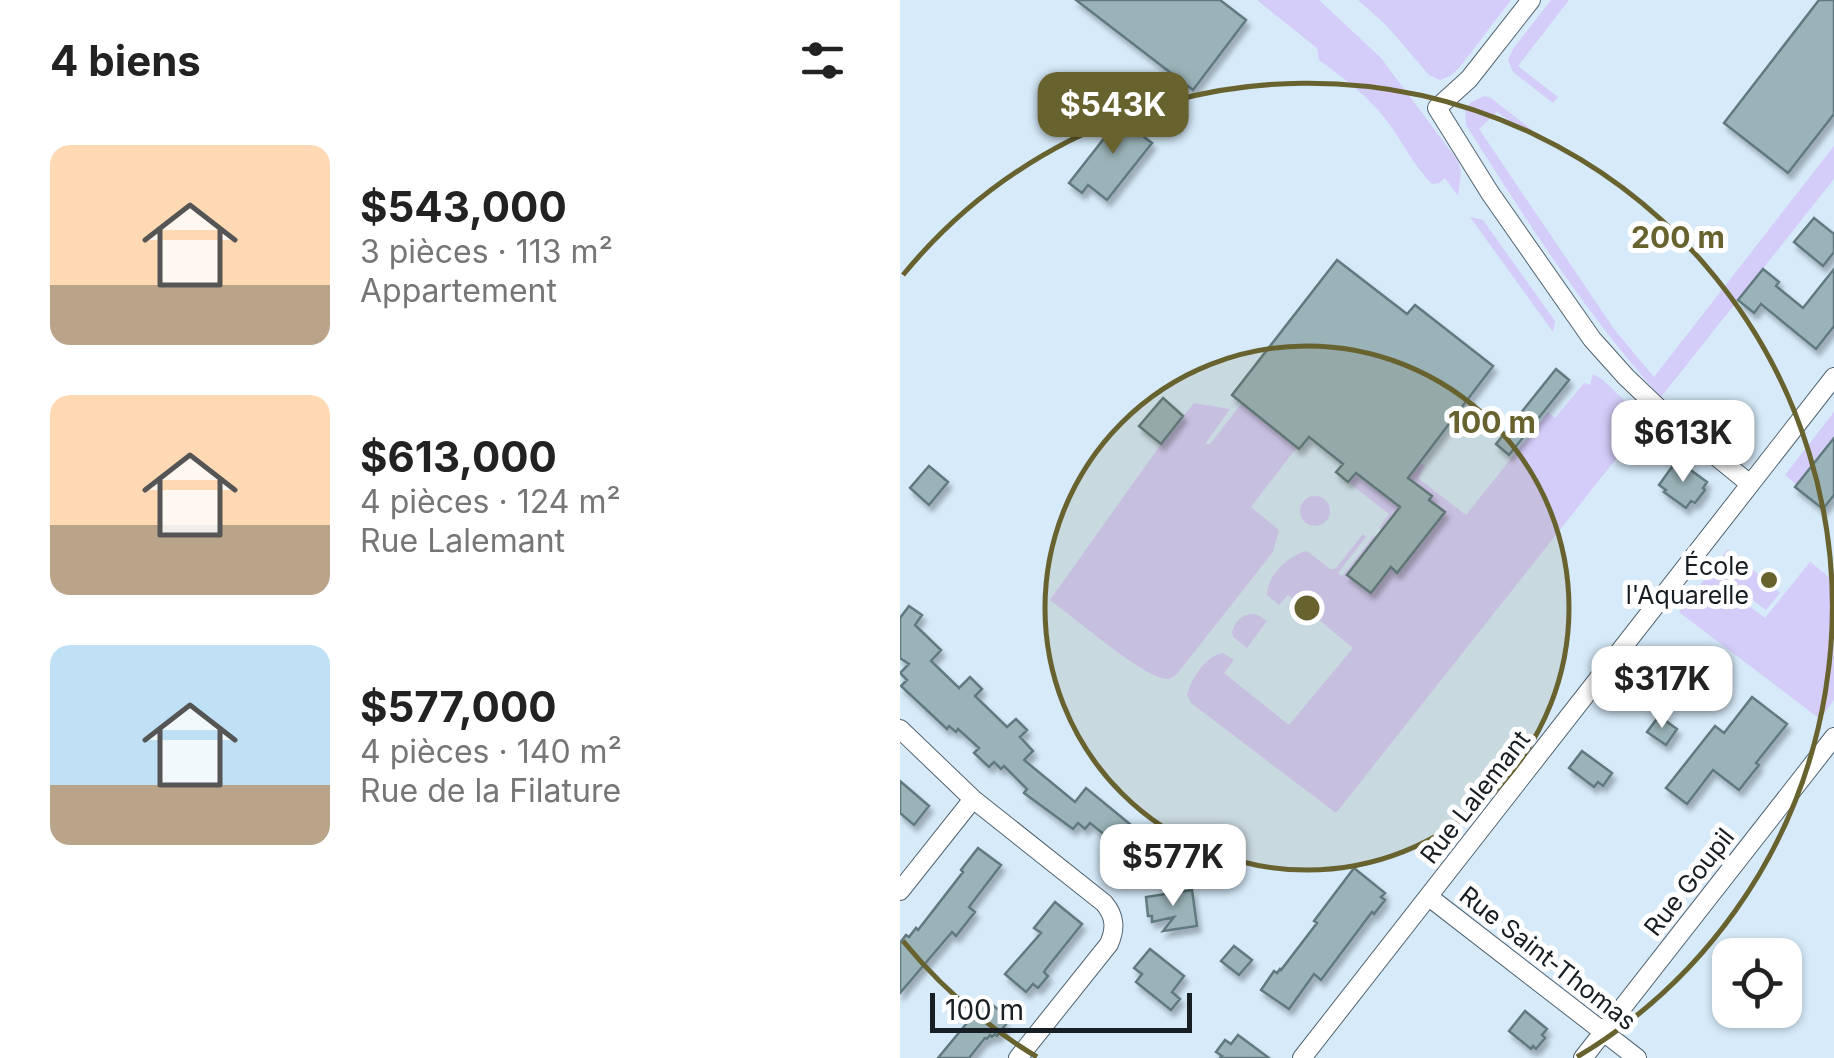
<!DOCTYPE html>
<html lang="fr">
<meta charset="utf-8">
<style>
body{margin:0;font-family:Inter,sans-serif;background:#f6f6f6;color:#222;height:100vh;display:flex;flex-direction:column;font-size:38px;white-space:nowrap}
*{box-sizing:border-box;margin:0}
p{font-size:32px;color:#767676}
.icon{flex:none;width:55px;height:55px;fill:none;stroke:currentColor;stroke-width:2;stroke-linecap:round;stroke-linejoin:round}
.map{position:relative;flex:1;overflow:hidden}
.panel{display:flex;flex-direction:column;background:#fff;width:900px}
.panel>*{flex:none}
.controls{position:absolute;left:812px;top:938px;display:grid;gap:20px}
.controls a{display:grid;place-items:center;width:90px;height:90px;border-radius:20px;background:#fff;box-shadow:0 2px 8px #0004;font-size:50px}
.scale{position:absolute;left:30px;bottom:25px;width:262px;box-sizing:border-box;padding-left:10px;border:5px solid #181f24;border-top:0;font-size:28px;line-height:35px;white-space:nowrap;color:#181f24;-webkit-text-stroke:8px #fff;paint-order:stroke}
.price{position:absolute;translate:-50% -85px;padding:0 22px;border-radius:20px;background:#fff;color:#222;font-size:32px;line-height:65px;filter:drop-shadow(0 2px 5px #0008)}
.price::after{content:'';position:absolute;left:50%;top:60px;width:30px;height:22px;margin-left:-15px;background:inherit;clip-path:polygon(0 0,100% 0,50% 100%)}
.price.active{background:#68622f;color:#fff}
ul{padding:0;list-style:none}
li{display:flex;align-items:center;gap:30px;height:250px;padding:0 50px}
li span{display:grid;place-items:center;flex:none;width:280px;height:200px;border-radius:20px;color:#555}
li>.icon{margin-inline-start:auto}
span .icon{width:120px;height:120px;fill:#fffc;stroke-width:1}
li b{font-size:42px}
h2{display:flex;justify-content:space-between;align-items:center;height:120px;padding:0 50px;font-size:42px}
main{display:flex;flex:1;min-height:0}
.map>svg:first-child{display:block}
.green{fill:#d4ccf9}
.building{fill:#9ab3b9;stroke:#617a7f;stroke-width:2.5;filter:url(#shadow)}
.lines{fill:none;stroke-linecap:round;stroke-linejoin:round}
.minor-casing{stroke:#526370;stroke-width:20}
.minor{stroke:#fff;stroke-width:18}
.ring{fill:none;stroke:#68622f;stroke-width:5}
.poi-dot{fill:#68622f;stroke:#fff;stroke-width:4}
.labels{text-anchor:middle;stroke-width:10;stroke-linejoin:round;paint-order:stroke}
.poi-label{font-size:25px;fill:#181f24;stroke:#fff;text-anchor:end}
.street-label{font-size:25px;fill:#181f24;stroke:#fff}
.centre{fill:#68622f;stroke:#fff;stroke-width:5}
.ring-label{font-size:30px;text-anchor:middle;font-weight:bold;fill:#68622f;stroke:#fff;stroke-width:10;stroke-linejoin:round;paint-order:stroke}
</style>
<main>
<section class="panel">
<h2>4 biens<svg class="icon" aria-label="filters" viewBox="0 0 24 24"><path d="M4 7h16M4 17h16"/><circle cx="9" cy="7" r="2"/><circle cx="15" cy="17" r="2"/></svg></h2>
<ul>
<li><span style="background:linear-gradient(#ffd9b3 70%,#b9a48a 0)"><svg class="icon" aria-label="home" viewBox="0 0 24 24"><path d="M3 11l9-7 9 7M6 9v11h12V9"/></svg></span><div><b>$543,000</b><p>3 pièces · 113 m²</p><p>Appartement</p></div></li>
<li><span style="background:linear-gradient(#ffd9b3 65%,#b9a48a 0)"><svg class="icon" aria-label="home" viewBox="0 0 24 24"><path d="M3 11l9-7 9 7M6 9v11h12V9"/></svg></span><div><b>$613,000</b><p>4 pièces · 124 m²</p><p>Rue Lalemant</p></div></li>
<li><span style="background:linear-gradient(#bfe0f5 70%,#b9a48a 0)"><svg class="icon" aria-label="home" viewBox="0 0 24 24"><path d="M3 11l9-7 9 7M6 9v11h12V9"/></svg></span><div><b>$577,000</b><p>4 pièces · 140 m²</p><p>Rue de la Filature</p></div></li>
</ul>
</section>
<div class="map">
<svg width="934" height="1058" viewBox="0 0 934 1058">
<defs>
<filter id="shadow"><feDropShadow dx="3.5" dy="6" stdDeviation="2.5" flood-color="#0004"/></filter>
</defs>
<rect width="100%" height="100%" fill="#d6eaf9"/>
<path class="green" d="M357 0H419L481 58 558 161 561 172 558 196 545 178 539 183 532 184C515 167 504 145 490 125 471 98 445 79 419 60L417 48Z
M458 0H611L559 68 550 76 540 80 529 75 486 25Z
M651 0H669L618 66 658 97 653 103 613 72 608 60 613 49Z
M585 96 591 98 632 130 628 134 597 112 579 129 714 329 754 377 934 146V179L761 397C686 315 625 218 566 125L565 110 571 102Z
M570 217 583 220 655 321 653 332Z
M693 374 703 380 746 421 436 813 291 703 287 695C291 679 306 655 323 653L334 660 324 673 389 725 453 648 413 615 422 602 420 599 409 612 388 595 379 605 367 595C367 575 389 555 407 551L430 569H435L463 534 466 537 438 573 442 576 474 535 477 537 491 567 498 572 545 512 529 500 531 496 508 478 520 463 525 466 518 478 566 515 648 412 655 418 684 383 690 385Z
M294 403 330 409 305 444H310L342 403 397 447 351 507 379 530 373 552 277 674C269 679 271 680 262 678 239 673 173 617 150 600L261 444Z
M934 412V438L897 485 885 475Z
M455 473 500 507 482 530 479 528 489 514 448 482Z
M400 511a15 15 0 1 1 30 0a15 15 0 1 1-30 0Z
M828 549 880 593 866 610 844 594 845 603 865 618 910 562 934 581V700L920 719 779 612Z
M351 614 358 615 367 621 347 648 333 637 332 632C335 622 341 615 351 614Z"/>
<path class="building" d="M176 0H320L346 20 293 90Z
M919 0H934V114L888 173 824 123Z
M228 108 244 119 235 130 252 143 207 200 188 185 182 193 169 183Z
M914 218 934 234V252L923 266 894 242Z
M437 260 507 314 515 305 593 366 508 478 532 496 529 500 545 512 497 573 491 567 471 593 447 575 500 507 456 473 448 482 436 472 443 464 409 437 399 449 332 395Z
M863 269 879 282 876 286 903 308 934 269V326L916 349 861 304 854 313 838 300Z
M656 369 669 380 609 455 596 444Z
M263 398 283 416 261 444 239 426Z
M934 438V495L923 509 895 487Z
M777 460 807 482 803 488 805 490 795 503 791 501 786 508 764 492 766 490 759 485Z
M29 466 48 482 29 505 10 488Z
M9 606 22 615 15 625 41 650 31 661 59 688 70 677 82 689 75 696 107 727 116 719 127 730 120 737 133 751 124 760 175 802 186 788 259 848 240 872 232 866 230 869 222 863 220 867 206 856 216 844 190 823 185 829 178 823 173 829 124 793 127 789 104 766 101 769 94 762 89 767 74 753 79 748 58 729 56 732 49 726 47 729 1 686 7 680 0 673 9 664 0 658V618Z
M852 697 887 724 856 763 859 765 839 790 813 770 787 804 766 788 815 726 824 733Z
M759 716 777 729 766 745 747 732Z
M682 751 712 773 703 786 698 782 694 787 669 768Z
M0 781 29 806 14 825 0 813Z
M78 848 101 865 69 907 75 912 56 936 52 932 0 993V943L6 935 9 937 16 928 18 930 63 872 61 870Z
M454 868 485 893 481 897 485 900 474 914 472 912 421 980 414 974 389 1009 361 990 374 971 377 973 380 969 381 970 417 923 414 921Z
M292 890 297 926 263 931 274 917 252 922V916H248L246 897Z
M155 902 182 924 146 969 144 972 148 976 138 988 133 984 126 992 105 974 141 933 134 928Z
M334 946 352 960 339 975 321 961Z
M250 949 284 976 272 992 280 999 271 1010 236 982 242 974 234 968Z
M86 1000 104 1014 100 1020 106 1024 97 1036 95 1034 92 1037 90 1035 87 1039 85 1038 69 1058H38Z
M625 1011 647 1029 642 1035 645 1038 636 1049 633 1046 631 1049 609 1031Z
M338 1035 369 1058H320L322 1056 316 1052 325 1040 331 1044Z"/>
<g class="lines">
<g class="minor-casing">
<path id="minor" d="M631 0 569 79 537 108 590 193 692 339 726 377 769 418 850 484
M0 729 73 799 204 903C215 916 216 928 209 944L118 1058
M0 891 73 799
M529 897 737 1058
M402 1058 934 377
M683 1058 934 737"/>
</g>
<use href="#minor" class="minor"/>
</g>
<circle cx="407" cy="608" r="262" fill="#68622f" fill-opacity=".12"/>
<g class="ring">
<circle cx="407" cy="608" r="262"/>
<path d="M137 1057A524 524 0 0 1 3 941M3 275A524 524 0 1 1 677 1057"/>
</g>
<circle class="poi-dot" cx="869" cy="580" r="10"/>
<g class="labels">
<g class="poi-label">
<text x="849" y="575">École<tspan x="849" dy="29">l'Aquarelle</tspan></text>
</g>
<g class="street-label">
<text transform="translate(575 797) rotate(-52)" y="9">Rue Lalemant</text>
<text transform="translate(789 882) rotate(-52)" y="9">Rue Goupil</text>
<text transform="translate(648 958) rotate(38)" y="9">Rue Saint-Thomas</text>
</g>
</g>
<circle cx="407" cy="608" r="15" class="centre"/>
<g class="ring-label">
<text x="778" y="248">200 m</text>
<text x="592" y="433">100 m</text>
</g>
</svg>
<div class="controls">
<a><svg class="icon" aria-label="locate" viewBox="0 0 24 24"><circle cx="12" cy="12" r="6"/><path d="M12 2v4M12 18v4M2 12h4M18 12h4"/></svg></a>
</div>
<div class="scale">100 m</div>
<b class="price active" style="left:213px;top:157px">$543K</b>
<b class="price" style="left:783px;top:485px">$613K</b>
<b class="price" style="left:762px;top:731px">$317K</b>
<b class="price" style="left:273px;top:909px">$577K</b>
</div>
</main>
